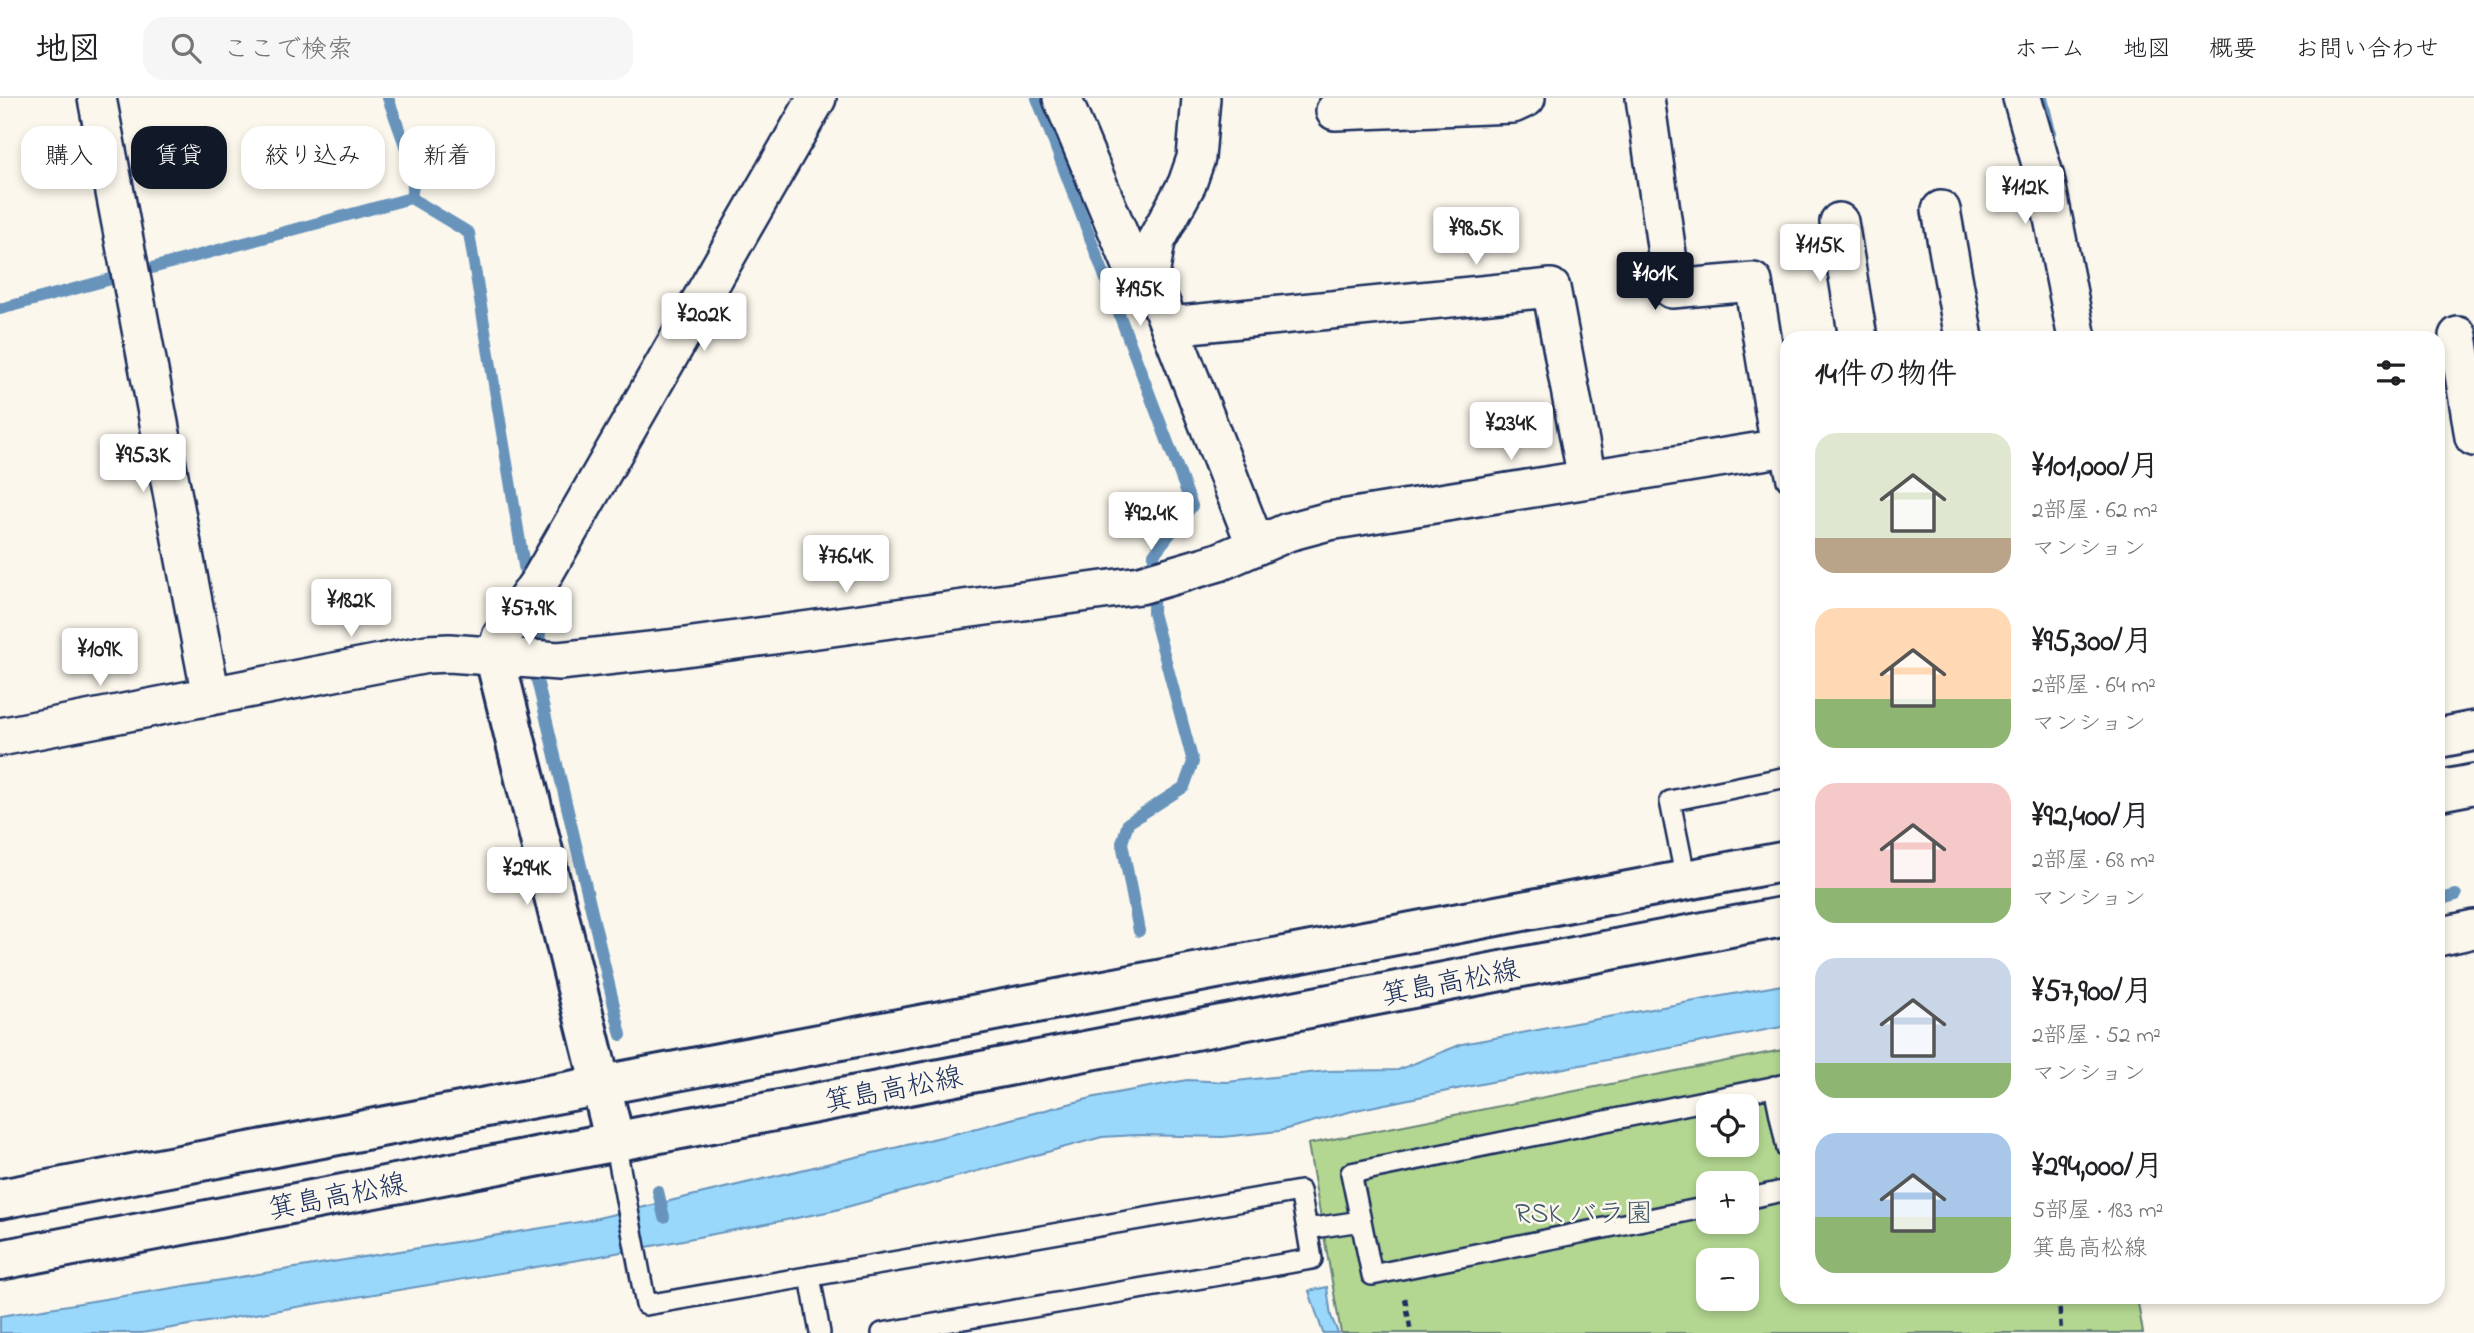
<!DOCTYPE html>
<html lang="ja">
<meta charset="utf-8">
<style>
body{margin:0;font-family:"Indie Flower","Klee One",sans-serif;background:#f6f6f6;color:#202124;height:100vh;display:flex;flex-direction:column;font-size:26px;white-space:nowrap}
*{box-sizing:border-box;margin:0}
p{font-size:23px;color:#757577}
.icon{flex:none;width:38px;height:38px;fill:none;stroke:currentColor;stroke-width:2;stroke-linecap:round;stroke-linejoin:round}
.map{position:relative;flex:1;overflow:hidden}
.details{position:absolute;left:1780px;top:233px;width:665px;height:973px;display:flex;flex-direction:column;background:#fff;border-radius:21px;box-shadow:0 4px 10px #0003}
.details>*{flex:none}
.top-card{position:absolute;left:21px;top:28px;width:665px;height:63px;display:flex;gap:14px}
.tools{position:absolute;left:1696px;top:996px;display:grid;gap:14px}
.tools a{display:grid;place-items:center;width:63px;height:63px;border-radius:14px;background:#fff;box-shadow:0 4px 10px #0003;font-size:35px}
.price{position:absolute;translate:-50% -60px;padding:0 16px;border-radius:7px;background:#fff;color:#222;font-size:23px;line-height:46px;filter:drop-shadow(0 2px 4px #0008)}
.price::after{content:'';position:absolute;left:50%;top:42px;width:21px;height:16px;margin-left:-10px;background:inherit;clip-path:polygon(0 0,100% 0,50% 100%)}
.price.selected{background:#111827;color:#fff}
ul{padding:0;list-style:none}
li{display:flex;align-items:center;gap:21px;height:175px;padding:0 35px}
li span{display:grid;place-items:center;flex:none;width:196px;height:140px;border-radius:21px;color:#555}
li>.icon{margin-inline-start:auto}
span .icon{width:84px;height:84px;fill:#fffc;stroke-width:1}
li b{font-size:30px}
h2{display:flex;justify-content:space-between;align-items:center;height:84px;padding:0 35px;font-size:30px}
.chip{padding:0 24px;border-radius:21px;background:#fff;box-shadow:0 4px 10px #0003;font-size:24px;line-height:63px}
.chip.selected{background:#111827;color:#fff}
header{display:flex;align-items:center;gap:42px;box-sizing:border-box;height:98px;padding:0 35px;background:#fff;border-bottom:2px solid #e0e0e0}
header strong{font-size:33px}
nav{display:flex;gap:38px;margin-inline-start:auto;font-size:24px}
.search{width:490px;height:63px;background:#f6f6f6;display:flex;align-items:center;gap:18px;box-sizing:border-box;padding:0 24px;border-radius:21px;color:#757577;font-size:26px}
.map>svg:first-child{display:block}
.green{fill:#b3d791;stroke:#678378;stroke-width:2;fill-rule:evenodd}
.water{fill:#99d8fb;stroke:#6794bc;stroke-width:2}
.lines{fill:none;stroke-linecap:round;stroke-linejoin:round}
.stream{stroke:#6794bc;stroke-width:12}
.lane-casing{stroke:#1b2f5e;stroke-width:24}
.street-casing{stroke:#1b2f5e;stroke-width:42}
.secondary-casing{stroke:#1b2f5e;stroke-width:44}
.primary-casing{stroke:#1b2f5e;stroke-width:44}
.path{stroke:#1b2f5e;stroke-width:4.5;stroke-dasharray:7 5;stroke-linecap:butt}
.lane{stroke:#fbf7ec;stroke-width:19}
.street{stroke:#fbf7ec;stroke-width:37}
.secondary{stroke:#fbf7ec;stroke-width:38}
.primary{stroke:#fbf7ec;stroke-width:38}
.labels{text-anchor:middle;stroke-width:5;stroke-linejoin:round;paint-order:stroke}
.street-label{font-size:28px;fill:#1b2f5e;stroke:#fbf7ec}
.park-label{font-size:28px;fill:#41596b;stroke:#fbf7ec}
</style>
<header>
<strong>地図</strong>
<div class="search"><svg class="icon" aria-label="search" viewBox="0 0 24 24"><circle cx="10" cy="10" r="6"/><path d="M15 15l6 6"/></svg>ここで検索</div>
<nav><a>ホーム</a><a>地図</a><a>概要</a><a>お問い合わせ</a></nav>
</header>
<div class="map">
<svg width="2474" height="1235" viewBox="0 0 2474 1235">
<rect width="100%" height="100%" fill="#fbf7ec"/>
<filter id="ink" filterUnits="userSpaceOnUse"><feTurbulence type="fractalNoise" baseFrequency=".0143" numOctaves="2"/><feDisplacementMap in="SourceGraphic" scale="14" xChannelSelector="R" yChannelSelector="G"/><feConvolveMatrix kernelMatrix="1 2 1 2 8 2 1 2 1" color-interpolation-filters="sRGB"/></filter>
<g filter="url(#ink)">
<path class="green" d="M1787 951V1199H2137L2143 1235H1341L1308 1046ZM1708 1008H1746V1046H1708ZM1708 1085H1746V1124H1708ZM1708 1162H1746V1200H1708Z"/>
<path class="water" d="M1787 886V928L1486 985 1356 1012 1279 1033 1223 1039 1137 1037 1102 1039 832 1113 590 1160 142 1235H0V1218L585 1123 962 1034 1095 999 1187 982 1227 984 1327 973 1398 972 1462 946Z
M1327 1189 1331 1218 1338 1235H1323L1309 1193Z"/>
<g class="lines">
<path class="stream" d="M388 0 415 75 411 100
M1037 0 1192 408 1154 456 1153 515 1193 664 1184 689 1128 725 1122 745 1139 833
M2042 0 2050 34
M0 211 411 100 469 135 525 474 540 533 537 582 621 937
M2438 802 2456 797
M658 1093 664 1119"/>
<g class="lane-casing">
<path id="lane" d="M1780 350 1787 382
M1686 782 1670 703 1787 679
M1774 988 1787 1051
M615 1044 646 1207 1300 1093 1307 1131 1361 1123 1351 1075 1787 986
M1746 1101 1787 1092
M1361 1123 1372 1177 1708 1109
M810 1178 820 1235
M882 1235 1312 1161 1307 1131"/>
</g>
<g class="street-casing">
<path id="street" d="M97 0 211 598
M1062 0 1136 177 1150 178
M1201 0 1196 60 1187 86 1156 143 1150 178 1256 448
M1645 0 1672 191 1753 184 1780 350
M2022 0 2045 80 2077 240
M1335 13 1513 6 1526 0
M1941 112 1964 240
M1839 124 1858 240
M1170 228 1551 190 1587 381
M2458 238 2474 339
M495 560 501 539 541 481 817 0
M0 639 427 556 449 555 559 563 678 550 1140 487 1219 464 1288 434 1329 423 1787 349
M2438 839 2474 831"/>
</g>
<g class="secondary-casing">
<path id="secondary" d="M495 560 615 1044"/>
</g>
<g class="primary-casing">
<path id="primary" d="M2438 640 2474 633
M2438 693 2474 686
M0 1101 1787 763
M0 1162 1787 818"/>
</g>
<path class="path" d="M2059 1199 2061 1235
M1405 1200 1411 1235"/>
<use href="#lane" class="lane"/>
<use href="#street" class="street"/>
<use href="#secondary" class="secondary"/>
<use href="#primary" class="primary"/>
</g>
</g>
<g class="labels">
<g class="street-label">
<text transform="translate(1450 883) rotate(-11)" y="10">箕島高松線</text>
<text transform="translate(893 990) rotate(-11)" y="10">箕島高松線</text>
<text transform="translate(337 1097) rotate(-11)" y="10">箕島高松線</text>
</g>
<g class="park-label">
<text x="1584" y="1124">RSK バラ園</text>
</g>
</g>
</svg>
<div class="tools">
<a><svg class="icon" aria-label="locate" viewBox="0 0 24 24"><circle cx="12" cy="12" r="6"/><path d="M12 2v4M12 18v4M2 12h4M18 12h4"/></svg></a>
<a>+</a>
<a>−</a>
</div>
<b class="price" style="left:2025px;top:128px">¥112K</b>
<b class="price" style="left:1476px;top:169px">¥98.5K</b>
<b class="price" style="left:1820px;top:186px">¥115K</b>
<b class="price selected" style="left:1655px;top:214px">¥101K</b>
<b class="price" style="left:1140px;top:230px">¥195K</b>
<b class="price" style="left:704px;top:255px">¥202K</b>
<b class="price" style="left:1511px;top:364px">¥234K</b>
<b class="price" style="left:143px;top:396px">¥95.3K</b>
<b class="price" style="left:1151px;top:454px">¥92.4K</b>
<b class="price" style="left:846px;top:497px">¥76.4K</b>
<b class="price" style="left:351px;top:541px">¥182K</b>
<b class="price" style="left:529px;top:549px">¥57.9K</b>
<b class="price" style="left:100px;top:590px">¥109K</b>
<b class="price" style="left:527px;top:809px">¥294K</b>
<div class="top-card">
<a class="chip">購入</a>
<a class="chip selected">賃貸</a>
<a class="chip">絞り込み</a>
<a class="chip">新着</a>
</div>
<section class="details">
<h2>14件の物件<svg class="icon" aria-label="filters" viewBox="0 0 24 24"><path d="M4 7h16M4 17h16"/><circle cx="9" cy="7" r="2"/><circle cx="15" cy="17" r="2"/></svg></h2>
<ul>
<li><span style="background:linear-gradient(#dfe7d0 75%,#b9a48a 0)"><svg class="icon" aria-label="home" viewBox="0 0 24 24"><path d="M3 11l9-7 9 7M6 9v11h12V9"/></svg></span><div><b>¥101,000/月</b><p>2部屋 · 62 m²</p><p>マンション</p></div></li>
<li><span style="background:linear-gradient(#ffd9b3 65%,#8fb573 0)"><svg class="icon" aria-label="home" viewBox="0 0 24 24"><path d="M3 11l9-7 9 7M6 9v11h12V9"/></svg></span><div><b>¥95,300/月</b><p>2部屋 · 64 m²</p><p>マンション</p></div></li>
<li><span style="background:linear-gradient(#f6c9c9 75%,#8fb573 0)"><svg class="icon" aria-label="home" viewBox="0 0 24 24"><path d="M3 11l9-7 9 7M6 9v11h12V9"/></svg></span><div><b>¥92,400/月</b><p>2部屋 · 68 m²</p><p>マンション</p></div></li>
<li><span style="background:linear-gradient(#c9d6e8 75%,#8fb573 0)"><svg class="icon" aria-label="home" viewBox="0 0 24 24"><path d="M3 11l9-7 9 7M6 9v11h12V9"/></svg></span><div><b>¥57,900/月</b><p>2部屋 · 52 m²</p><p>マンション</p></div></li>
<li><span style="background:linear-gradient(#a9c7e8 60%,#8fb573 0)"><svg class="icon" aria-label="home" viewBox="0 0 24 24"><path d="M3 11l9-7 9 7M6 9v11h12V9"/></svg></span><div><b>¥294,000/月</b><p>5部屋 · 183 m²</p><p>箕島高松線</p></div></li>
</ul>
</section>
</div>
